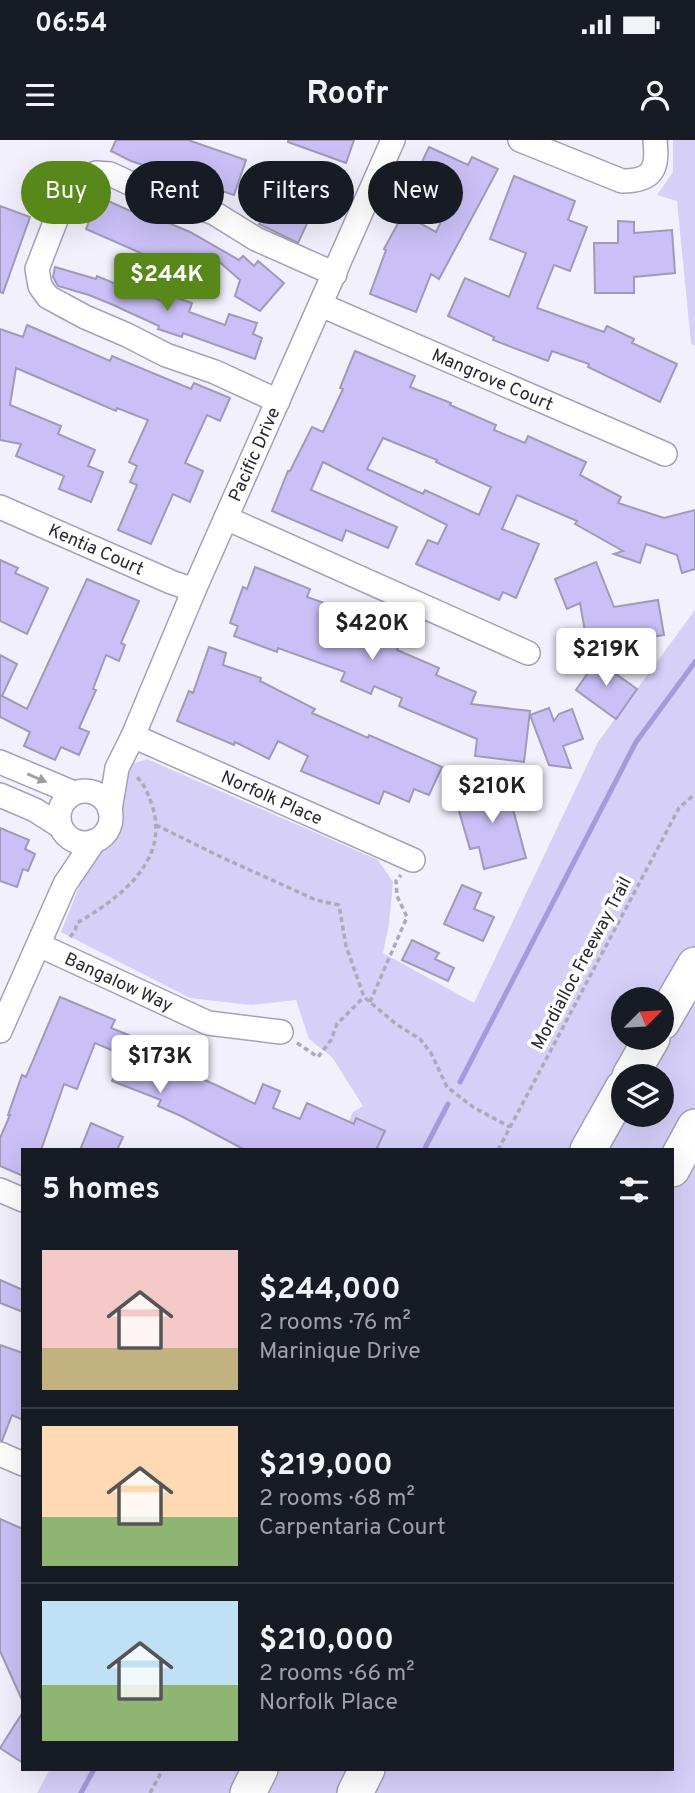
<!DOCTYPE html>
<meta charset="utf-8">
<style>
body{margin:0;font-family:Overpass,sans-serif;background:#20242c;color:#f1f3f6;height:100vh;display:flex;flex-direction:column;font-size:26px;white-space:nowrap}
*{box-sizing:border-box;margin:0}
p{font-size:23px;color:#9ea1a6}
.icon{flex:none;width:38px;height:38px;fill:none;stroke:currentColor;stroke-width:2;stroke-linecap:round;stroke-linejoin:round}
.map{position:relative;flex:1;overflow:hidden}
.drawer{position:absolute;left:21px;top:1008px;width:653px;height:623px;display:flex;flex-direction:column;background:#171b24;border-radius:0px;box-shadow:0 7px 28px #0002}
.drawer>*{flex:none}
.guide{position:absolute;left:21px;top:21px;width:654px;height:63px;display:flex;gap:14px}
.needle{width:46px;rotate:66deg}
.fabs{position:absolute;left:611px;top:847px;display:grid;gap:14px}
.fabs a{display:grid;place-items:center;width:63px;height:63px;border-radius:50%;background:#171b24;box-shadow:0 7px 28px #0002;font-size:35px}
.price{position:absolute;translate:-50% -60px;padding:0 16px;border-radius:7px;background:#fff;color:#222;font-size:23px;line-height:46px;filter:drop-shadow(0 2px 4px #0008)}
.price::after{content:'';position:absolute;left:50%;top:42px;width:21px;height:16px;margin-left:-10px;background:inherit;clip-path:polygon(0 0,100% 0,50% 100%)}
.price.current{background:#58881a;color:#fff}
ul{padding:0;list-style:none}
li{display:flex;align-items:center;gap:21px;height:175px;padding:0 21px}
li+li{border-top:2px solid #363941}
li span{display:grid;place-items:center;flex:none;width:196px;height:140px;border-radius:0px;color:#555}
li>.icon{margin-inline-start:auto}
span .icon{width:84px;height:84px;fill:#fffc;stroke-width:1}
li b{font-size:30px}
h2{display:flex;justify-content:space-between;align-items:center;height:84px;padding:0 21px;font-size:30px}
.chip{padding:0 24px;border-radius:32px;background:#171b24;box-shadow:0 7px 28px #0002;font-size:24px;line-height:63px}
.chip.current{background:#58881a;color:#fff}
.status{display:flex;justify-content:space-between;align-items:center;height:49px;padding:0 35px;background:#171b24;direction:ltr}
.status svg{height:19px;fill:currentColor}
header{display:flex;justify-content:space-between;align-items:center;height:91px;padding:0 21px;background:#171b24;font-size:32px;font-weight:700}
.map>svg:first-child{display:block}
.green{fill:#d6cff8;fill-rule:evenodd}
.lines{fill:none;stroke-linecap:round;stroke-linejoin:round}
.stream{stroke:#a699dc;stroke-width:5}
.building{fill:#cac0f7;stroke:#9f9ab6;stroke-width:2;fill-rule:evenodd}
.minor-casing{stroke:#a4a0bb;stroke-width:26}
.highway-casing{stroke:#a4a0bb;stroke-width:38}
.path{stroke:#acaab6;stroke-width:3.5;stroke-dasharray:5 3.5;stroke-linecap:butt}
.minor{stroke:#fff;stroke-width:23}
.highway{stroke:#fff;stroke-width:35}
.oneway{fill:#9e9da2}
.labels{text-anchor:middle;stroke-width:7;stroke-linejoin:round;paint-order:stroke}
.street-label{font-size:18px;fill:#282631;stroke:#fff}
</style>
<div class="status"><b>06:54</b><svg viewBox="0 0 49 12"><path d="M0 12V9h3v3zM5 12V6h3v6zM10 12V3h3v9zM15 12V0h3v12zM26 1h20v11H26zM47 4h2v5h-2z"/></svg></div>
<header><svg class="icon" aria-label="menu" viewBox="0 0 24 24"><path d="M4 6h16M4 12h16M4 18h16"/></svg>Roofr<svg class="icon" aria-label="person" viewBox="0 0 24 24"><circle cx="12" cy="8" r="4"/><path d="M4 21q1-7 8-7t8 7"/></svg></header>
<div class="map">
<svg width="695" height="1653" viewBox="0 0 695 1653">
<rect width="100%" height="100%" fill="#f2f0fc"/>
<path class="green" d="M673 0H695V206L691 203 677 61 657 55 673 32Z
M695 470V1653H37L50 1629H672V1010H336L353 972 363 966 332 917 309 899 296 860 251 865 190 858 61 792 94 710 109 690 132 624 147 619 378 720 393 742 389 784 383 813 474 863 598 602ZM623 859H662V898H623ZM623 936H662V975H623Z"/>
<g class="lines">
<path class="stream" d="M460 942 636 602 695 522
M424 1010 448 964
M81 1653 94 1629"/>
</g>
<path class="building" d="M116 0H188L246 20 234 55 131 21 111 11Z
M288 0H354L346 23 288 2Z
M429 7 468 25 472 17 498 29 439 139 431 134 416 172 370 154 386 110 384 109 403 74 436 92 454 55 415 37Z
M285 33 320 47 307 75 310 77 298 103 259 84 270 59 272 60Z
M408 35 425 42 417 59 400 52Z
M514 36 575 61 568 80 587 87 570 131 554 125 537 168 604 192 607 186 634 199 632 203 677 224 660 262 588 227 589 224 552 211 548 221 493 200 494 197 448 176 465 138 509 157 526 113 490 99Z
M99 57 155 82 157 78 190 92 239 120 243 116 254 126 258 121 284 143 260 171 235 156 240 140 215 118 203 138 167 116 162 127 141 118 143 114 86 89Z
M0 66 30 77 3 153 0 152Z
M618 81 634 82V93L672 90 675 133 634 137V153H595L594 103H618Z
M55 127 96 139 97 136 130 150 131 147 166 163 169 155 192 163 189 172 225 185 229 174 257 183 253 194 262 198 255 219 183 193 182 197 158 189 159 186 111 164 89 155 58 146 53 137Z
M27 185 110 221 112 216 191 249 194 243 230 258 220 281 207 275 185 323 203 331 190 362 173 354 151 404 118 390 137 345 130 342 137 326 129 322 148 280 117 268 116 271 16 228 10 265 61 286 58 294 95 310 88 326 103 332 91 362 59 349 64 336 16 316 21 304 0 300V189L23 197Z
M355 211 415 236 410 247 451 263 450 265 496 285 494 290 525 303 528 296 586 322 580 335 621 357 618 363 664 378 695 370V429L682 433 677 415 646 404 640 423 614 414 623 411 575 384 577 381 517 355 502 389 539 404 516 458 503 452 499 460 416 424 428 400 438 404 447 385 323 322 311 350 397 387 388 408 346 390 342 401 272 371 288 331H290L312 287 323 292 343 249 340 248ZM383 298 437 320 436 322 491 347 479 375 425 350 423 354 367 329Z
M0 420 18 428 15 433 48 448 27 494 0 481Z
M596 422 614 467 658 460 664 495 588 508 580 463 567 469 555 439Z
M255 427 310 449 307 457 341 469 340 473 402 498 397 510 439 528 436 535 476 552 471 564 530 571 524 622 475 616 477 599 399 566 402 558 374 546 371 554 341 541 345 532 278 508 277 512 234 496 238 486 230 483 243 447 247 449Z
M87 439 139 461 121 503 125 505 119 521 106 515 93 549 96 550 79 588 89 592 79 615 61 607 55 620 24 606 30 592 0 577V515L17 524 2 556 27 569Z
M209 507 226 513 223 525 261 538 260 541 315 569 312 573 368 598 369 595 442 627 429 655 414 649 409 662 384 651 379 664 301 631 308 616 278 601 269 619 235 602 234 605 177 581 189 551 193 553Z
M589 511 618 532 616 534 637 549 616 579 576 550 592 527Z
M549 568 554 581 559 574 572 569 583 599 563 606 571 628 549 625 530 575Z
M506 643 526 718 484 729 479 707 470 709 455 657Z
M0 688 29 700 25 709 35 714 28 731 23 729 17 747 0 741Z
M462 745 481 753 474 769 494 777 483 801 444 784Z
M412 800 439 813 435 819 454 828 448 841 402 820Z
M60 857 115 880 111 888 161 908 157 919 216 945 255 964 263 944 280 951 273 968 300 979 307 963 354 984 356 978 385 991 376 1010H245L181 976 158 966 161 960 112 941 123 915 95 903 77 949 64 944 41 1010H23V1036L0 1026V998L10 975H8L22 935 26 937Z
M91 983 123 997 117 1010H80Z
M0 1140 23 1150V1172L0 1163Z
M0 1205 23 1213V1280L12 1275 2 1301 0 1300Z
M0 1379 23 1389V1562L0 1511Z
M23 1572V1623L0 1608Z"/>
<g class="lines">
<g class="minor-casing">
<g id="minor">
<path d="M520 0 622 41C654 41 658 28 655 0"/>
<path id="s1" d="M321 165 665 314"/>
<path d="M278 261 215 232 166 215 127 195 85 177 48 157 40 146 37 129 59 72 74 49 84 38 96 33 110 34 155 55 182 61 214 73 256 99 335 134"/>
<path id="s2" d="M0 367 171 442 194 450"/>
<path d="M226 378 528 513"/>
<path id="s3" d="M133 596 413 720"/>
<path d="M0 622 74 653"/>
<circle cx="85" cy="677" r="26"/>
<path d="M0 655 35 670 60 686"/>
<path id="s4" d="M110 670 117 628 133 596 194 450 393 0"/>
<path id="s5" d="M39 805 208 883 281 892"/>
<path d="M0 891 65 744 94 701"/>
<path d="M0 1050 23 1060"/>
<path d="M0 1314 23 1324"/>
</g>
</g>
<g class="highway-casing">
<path id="highway" d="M662 882 695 825
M630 936 652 898
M588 1010 623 948
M672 1029 695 987
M248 1653 260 1629
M355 1653 367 1629"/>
</g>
<path class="path" d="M156 685 221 717 316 760 339 765 346 806 364 857 396 884 420 899 431 913 447 947 473 967 510 987
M70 797 75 791 77 783C118 759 171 721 152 665 148 654 145 645 137 637
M370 862 407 777 397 756 396 741 401 735
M297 903 318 917 331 900 337 884 364 857
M498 1010 679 668 695 654
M150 1653 163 1629"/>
<use href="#minor" class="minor"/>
<use href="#highway" class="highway"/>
</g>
<defs><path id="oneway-solid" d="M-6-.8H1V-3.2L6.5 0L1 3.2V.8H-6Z" transform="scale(1.75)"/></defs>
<use class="oneway" href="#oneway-solid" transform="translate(37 638) rotate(23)"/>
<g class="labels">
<g class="street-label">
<text dy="6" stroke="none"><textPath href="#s1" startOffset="187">Mangrove Court</textPath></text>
<text dy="6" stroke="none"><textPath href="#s4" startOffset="385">Pacific Drive</textPath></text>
<text dy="6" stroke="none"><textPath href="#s2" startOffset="105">Kentia Court</textPath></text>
<text dy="6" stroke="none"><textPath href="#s3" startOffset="152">Norfolk Place</textPath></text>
<text transform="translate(581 823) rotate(-62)" y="6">Mordialloc Freeway Trail</text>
<text dy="6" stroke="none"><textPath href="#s5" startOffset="88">Bangalow Way</textPath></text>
</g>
</g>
</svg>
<div class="fabs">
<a><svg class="needle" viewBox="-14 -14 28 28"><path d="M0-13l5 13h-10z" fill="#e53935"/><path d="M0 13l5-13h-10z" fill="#9ea1a6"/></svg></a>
<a><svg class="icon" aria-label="layers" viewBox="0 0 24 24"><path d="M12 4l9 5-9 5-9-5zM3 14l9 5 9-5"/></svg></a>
</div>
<b class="price current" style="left:167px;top:173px">$244K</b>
<b class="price" style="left:372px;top:522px">$420K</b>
<b class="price" style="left:606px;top:548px">$219K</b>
<b class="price" style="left:492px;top:685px">$210K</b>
<b class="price" style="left:160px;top:955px">$173K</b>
<div class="guide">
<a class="chip current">Buy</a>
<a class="chip">Rent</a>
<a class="chip">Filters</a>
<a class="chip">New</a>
</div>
<section class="drawer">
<h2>5 homes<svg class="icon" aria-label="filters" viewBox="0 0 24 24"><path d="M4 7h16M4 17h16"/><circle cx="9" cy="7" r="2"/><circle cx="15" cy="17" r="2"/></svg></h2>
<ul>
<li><span style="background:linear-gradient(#f6c9c9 70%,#c2b280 0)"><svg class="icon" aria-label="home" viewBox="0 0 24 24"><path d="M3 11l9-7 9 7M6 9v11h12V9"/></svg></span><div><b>$244,000</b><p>2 rooms · 76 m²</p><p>Marinique Drive</p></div></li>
<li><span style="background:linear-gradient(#ffd9b3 65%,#8fb573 0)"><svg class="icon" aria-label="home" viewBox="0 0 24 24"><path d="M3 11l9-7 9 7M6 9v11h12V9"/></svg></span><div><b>$219,000</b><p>2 rooms · 68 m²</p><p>Carpentaria Court</p></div></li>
<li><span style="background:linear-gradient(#bfe0f5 60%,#8fb573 0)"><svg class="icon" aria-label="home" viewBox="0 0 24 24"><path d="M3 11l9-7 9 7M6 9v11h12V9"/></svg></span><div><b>$210,000</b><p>2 rooms · 66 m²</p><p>Norfolk Place</p></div></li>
</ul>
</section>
</div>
